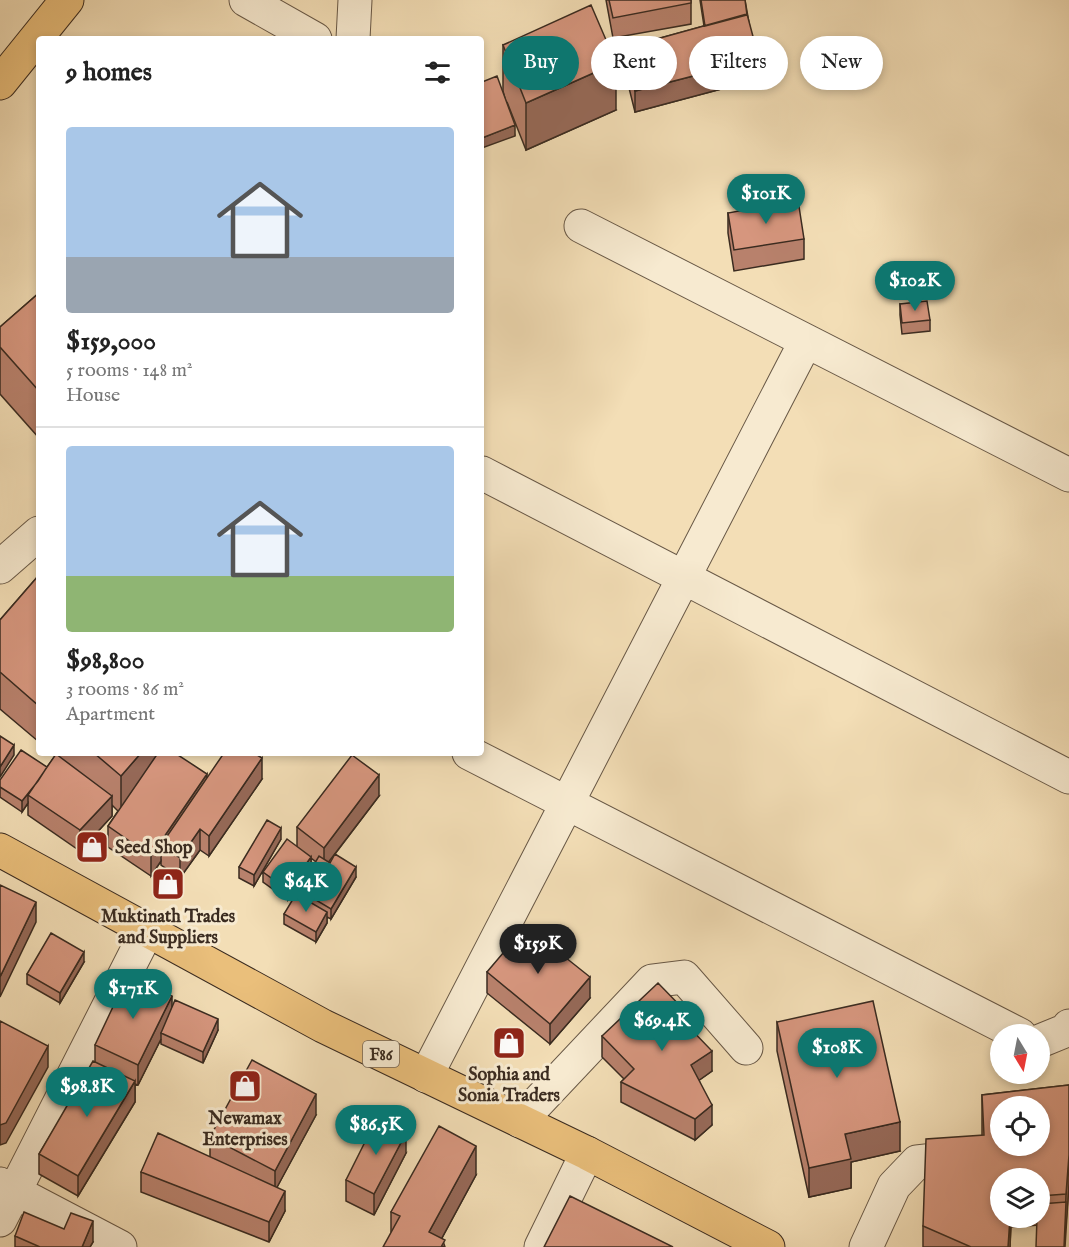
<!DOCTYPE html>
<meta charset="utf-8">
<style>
body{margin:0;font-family:"IM FELL English",serif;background:#f2f2f2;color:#222;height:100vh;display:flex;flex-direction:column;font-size:22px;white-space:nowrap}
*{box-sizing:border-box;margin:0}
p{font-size:20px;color:#767676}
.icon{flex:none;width:33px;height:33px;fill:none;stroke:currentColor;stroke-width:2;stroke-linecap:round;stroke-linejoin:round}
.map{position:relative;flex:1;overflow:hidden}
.sheet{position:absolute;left:36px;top:36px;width:448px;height:720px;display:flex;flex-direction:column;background:#fff;border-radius:6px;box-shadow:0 3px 9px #0003}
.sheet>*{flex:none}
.banner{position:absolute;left:502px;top:36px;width:476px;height:54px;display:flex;gap:12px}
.needle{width:39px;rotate:170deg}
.tools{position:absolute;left:990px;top:1024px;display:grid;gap:12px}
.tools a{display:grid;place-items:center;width:60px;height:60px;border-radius:50%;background:#fff;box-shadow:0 3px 9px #0003;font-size:30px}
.price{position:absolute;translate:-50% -51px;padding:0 14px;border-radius:21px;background:#0f766e;color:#fff;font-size:20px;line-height:39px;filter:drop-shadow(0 2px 3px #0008)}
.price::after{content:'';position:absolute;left:50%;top:36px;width:18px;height:14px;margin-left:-9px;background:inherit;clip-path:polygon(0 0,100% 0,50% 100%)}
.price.selected{background:#222;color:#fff}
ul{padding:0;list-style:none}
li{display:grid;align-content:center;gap:12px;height:318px;padding:0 30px}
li+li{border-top:2px solid #e0e0e0}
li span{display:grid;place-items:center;height:186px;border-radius:6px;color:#555}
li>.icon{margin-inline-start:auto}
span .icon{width:108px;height:108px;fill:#fffc;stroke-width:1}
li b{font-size:26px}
h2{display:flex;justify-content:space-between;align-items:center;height:72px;padding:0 30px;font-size:26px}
.pill{padding:0 21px;border-radius:27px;background:#fff;box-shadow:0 3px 9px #0003;font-size:21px;line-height:54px}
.pill.selected{background:#0f766e;color:#fff}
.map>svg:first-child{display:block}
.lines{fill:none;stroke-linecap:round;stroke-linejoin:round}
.minor-casing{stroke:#685846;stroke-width:35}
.major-casing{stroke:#3a2b20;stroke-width:35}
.minor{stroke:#f7ead0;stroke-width:33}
.major{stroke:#eabf7b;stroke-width:33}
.wall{fill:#b8816c;stroke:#3a2b20;stroke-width:1.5;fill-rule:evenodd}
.shaded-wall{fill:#966958;stroke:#3a2b20;stroke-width:1.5}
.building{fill:#d6967e;stroke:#3a2b20;stroke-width:1.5;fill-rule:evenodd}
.labels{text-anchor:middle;stroke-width:6;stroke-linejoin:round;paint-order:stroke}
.shield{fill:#f7ead0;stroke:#736455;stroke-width:1.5}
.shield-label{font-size:16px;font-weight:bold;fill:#3a2b20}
.poi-label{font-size:18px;font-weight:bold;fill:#3a2b20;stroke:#f7ead0}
</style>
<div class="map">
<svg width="1069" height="1247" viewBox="0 0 1069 1247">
<rect width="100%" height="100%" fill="#f3deb6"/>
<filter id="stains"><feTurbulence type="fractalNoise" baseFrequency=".00333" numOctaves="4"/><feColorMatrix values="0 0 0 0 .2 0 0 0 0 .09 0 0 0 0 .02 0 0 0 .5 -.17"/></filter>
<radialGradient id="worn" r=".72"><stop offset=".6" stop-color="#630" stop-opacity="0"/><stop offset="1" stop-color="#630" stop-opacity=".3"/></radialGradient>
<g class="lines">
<g class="minor-casing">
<path id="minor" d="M246 0 315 39
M353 39 355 0
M581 226 1069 475
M482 473 1069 777
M0 567 39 533
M469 753 1020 1035
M1040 1041 1067 1030 1069 1026
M426 1076 806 341
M520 1121 652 981 684 977 746 1048
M0 1184 120 1247
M0 1220 147 931
M541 1247 587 1153
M866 1247 894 1186 917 1162 970 1156"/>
</g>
<g class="major-casing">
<path id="major" d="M0 83 67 0
M0 850 323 1026 587 1153 768 1247"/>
</g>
<use href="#minor" class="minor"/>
<use href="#major" class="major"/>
</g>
<path class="wall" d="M606 0H691V24L613 38Z
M700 0H745L759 79 635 112 624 68V48L704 26Z
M503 45 616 110 526 150 507 102 515 136 503 91Z
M728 213 804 239V259L734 271 728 233Z
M39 293V438L0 394V327Z
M900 304 930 320V331L902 334 900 315Z
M39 575V742L0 709V620Z
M51 753H175L207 779H262L209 856 200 850 180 878 161 865V861L151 876 108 847V826L118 811 112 805V816L80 851 28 815V803L22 812 0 797V780L47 767 55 756Z
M379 796 335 854 356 877 331 919 327 917V923L316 942 284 924V914L299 896V890L316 862 311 858V868L288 900 263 882V872L297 847V827Z
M281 839 254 886 239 878V867Z
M84 962 60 1003 27 984V974Z
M487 972 590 998 550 1044 487 993Z
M172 1009 218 1030 203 1063 161 1044V1039L138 1085 135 1084V1102L78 1196 39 1174V1154L95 1062V1045Z
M777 1022 900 1151 851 1162V1188L809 1197 777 1051Z
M690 1028 712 1071 699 1080 712 1125 695 1140 621 1102V1082L624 1079 602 1057V1036Z
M1069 1085V1184L1066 1223 1011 1227 1010 1247H923V1226L982 1135V1095ZM1000 1179H1040V1218H1000Z
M316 1115 277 1187 285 1211 269 1242 141 1192V1172L210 1157V1137Z
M406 1153 374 1215 346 1201V1180Z
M476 1175 442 1238 445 1247 391 1232V1212Z
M15 1236 93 1242 90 1247H15Z"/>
<path class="shaded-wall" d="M759 59V79L635 112V91Z
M616 63V110L526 150V103Z
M515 125V136L482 148V138Z
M14 745V755L0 777V767Z
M141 753H173L121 813V776Z
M262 758V779L209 856V836Z
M48 768 28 795V803L22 812V801Z
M207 774V795L161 845V861L151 876V856Z
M379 775V796L324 868V848Z
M112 796V816L80 851V830Z
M281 828V839L254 886V875Z
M200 829V850L180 878V858Z
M311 857V868L288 900V890Z
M356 867V877L331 919V909Z
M36 902V922L0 997V977Z
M327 912V923L316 942V932Z
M84 952V962L60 1003V993Z
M590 977V998L550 1044V1024Z
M172 996V1016L161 1033V1039L138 1085V1065Z
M690 1016V1036L684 1022Z
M218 1019V1030L203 1063V1052Z
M48 1046V1067L6 1143 0 1145V1125Z
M712 1051V1071L691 1086V1065Z
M135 1081V1102L78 1196V1176Z
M316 1094V1115L275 1191V1171Z
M712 1105V1125L695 1140V1119Z
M900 1122V1151L851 1162V1188L809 1197V1168L845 1134Z
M406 1133V1153L374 1215V1194Z
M476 1146V1175L437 1247 429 1232Z
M1069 1155V1184L1065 1247H1064L1066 1194Z
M285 1191V1211L269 1242V1222Z
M1010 1218H1011L1010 1247H1008Z
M93 1221V1242L90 1247H82Z"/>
<path class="building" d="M609 0H691V3L613 18Z
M701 0H745L747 15 705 26Z
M591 5 616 63 526 103 503 45Z
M747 14 759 59 635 91 624 48Z
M497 76 515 125 482 138V82Z
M798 200 804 239 734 250 728 213Z
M39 293V391L0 347V327Z
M927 301 930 320 902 323 900 304Z
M39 575V706L0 672V620Z
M0 736 14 745 0 767Z
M21 750 47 767 38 781 22 801 0 787V780Z
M94 753H141L121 776Z
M158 753H175L207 774 151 856 108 826Z
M224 753H254L262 758 209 836 200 829 180 858 161 845Z
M56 754 112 796 80 830 28 795Z
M352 755 379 775 324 848 297 827Z
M267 820 281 828 254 875 239 867Z
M287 839 311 857 288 890 263 872Z
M335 854 356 867 331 909 299 890 319 856 330 863Z
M0 885 36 902 0 977Z
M296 894 327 912 316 932 284 914Z
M526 926 590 977 550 1024 487 972Z
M51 933 84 952 60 993 27 974Z
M128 975 172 996 138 1065 95 1045Z
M658 983 690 1016 684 1022 712 1051 691 1065 712 1105 695 1119 621 1082 634 1069 602 1036Z
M175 1000 218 1019 203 1052 161 1033Z
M873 1001 900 1122 845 1134 851 1159 809 1168 777 1022Z
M0 1021 48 1046 6 1123 0 1125Z
M252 1060 316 1094 275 1171 210 1137Z
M93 1061 135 1081 78 1176 39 1154Z
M1069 1085V1155L1066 1194 1040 1196V1179H1000V1218H1010L1008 1247H971L923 1226 926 1139 984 1135 982 1095ZM1000 1107H1040V1146H1000Z
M377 1118 406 1133 374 1194 346 1180Z
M439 1126 476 1146 429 1232 445 1240 441 1247H383L400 1216 391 1212Z
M158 1133 285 1191 269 1222 141 1172Z
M570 1196 673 1247H544Z
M1066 1202 1064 1247H1036L1037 1218H1040V1204Z
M24 1212 64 1229 71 1213 93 1221 82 1247H40L15 1236Z"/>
<defs>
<g id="shop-square" transform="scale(1.725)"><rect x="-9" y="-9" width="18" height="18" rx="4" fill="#8f2418" stroke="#f7ead0"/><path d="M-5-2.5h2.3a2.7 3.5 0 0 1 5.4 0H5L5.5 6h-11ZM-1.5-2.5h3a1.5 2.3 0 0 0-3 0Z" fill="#fff"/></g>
</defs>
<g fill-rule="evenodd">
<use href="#shop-square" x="92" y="847"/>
<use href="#shop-square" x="168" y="884"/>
<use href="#shop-square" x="509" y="1043"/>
<use href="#shop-square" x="245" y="1086"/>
</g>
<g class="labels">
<rect class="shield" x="363" y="1041" width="36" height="26" rx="4.5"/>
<g class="shield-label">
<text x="381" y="1060">F86</text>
</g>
<g class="poi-label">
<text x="115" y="853" text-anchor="start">Seed Shop</text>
<text x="168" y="922">Muktinath Trades<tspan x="168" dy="21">and Suppliers</tspan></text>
<text x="509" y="1080">Sophia and<tspan x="509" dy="21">Sonia Traders</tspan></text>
<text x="245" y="1124">Newamax<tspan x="245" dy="21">Enterprises</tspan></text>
</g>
</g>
<rect width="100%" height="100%" filter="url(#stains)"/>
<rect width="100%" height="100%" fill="url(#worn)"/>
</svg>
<div class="tools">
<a><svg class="needle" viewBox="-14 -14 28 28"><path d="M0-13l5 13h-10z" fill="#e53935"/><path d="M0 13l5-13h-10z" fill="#767676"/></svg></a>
<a><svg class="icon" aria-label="locate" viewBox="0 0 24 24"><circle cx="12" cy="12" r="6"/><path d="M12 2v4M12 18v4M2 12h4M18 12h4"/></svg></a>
<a><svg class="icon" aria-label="layers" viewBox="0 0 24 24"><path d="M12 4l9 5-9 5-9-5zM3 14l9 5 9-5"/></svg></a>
</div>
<b class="price" style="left:766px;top:225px">$101K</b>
<b class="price" style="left:915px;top:312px">$102K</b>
<b class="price" style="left:306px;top:913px">$64K</b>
<b class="price selected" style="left:538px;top:975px">$159K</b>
<b class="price" style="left:133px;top:1020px">$171K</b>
<b class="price" style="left:662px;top:1052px">$69.4K</b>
<b class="price" style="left:837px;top:1079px">$108K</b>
<b class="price" style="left:87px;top:1118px">$98.8K</b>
<b class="price" style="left:376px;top:1156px">$86.5K</b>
<div class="banner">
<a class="pill selected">Buy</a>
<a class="pill">Rent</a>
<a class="pill">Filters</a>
<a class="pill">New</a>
</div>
<section class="sheet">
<h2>9 homes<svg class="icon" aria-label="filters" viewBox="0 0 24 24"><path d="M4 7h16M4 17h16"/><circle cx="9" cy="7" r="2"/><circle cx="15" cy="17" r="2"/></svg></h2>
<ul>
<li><span style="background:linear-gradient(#a9c7e8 70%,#9aa5b1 0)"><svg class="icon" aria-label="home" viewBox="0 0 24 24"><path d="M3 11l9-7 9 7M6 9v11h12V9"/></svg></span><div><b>$159,000</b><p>5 rooms · 148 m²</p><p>House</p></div></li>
<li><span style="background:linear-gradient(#a9c7e8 70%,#8fb573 0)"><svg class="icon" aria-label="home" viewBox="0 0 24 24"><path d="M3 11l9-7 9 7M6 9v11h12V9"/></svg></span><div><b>$98,800</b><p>3 rooms · 86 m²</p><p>Apartment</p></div></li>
</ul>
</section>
</div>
